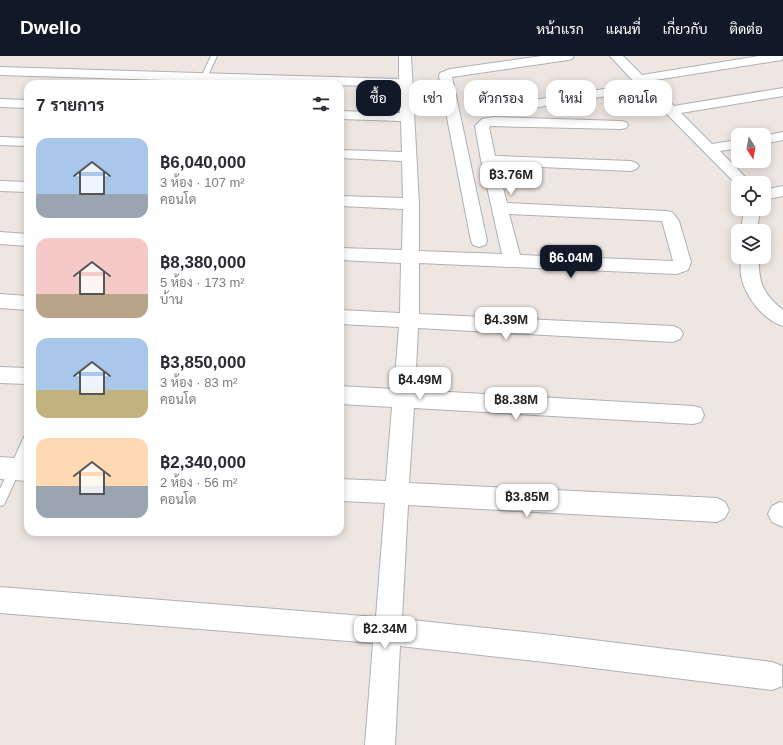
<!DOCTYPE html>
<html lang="th">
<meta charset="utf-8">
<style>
body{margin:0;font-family:Arial,Sarabun,sans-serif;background:#f2f2f3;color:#2b2b33;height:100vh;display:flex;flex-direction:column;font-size:15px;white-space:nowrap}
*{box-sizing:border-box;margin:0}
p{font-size:13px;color:#7c7c81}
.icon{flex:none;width:22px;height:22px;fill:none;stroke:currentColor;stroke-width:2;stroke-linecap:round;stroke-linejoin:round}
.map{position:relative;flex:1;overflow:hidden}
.sheet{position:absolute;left:24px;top:24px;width:320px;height:456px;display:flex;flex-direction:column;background:#fff;border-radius:12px;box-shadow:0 2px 10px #0003}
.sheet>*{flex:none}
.hud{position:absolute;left:356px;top:24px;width:367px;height:36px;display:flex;gap:8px}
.needle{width:26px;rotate:169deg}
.controls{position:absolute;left:731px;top:72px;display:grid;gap:8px}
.controls a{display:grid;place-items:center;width:40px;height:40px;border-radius:8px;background:#fff;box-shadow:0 2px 10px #0003;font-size:20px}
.price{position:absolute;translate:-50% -34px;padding:0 9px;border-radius:8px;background:#fff;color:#222;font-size:13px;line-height:26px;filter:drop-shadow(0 1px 2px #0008)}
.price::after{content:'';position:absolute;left:50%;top:24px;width:12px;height:9px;margin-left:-6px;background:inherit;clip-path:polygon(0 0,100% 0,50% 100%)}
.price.current{background:#111827;color:#fff}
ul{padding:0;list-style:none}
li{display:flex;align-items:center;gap:12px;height:100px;padding:0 12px}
li span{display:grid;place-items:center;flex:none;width:112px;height:80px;border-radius:12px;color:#555}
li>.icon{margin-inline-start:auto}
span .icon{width:48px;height:48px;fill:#fffc;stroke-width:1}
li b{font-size:17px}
h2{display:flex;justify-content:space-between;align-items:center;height:48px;padding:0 12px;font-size:17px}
.chip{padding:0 14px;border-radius:12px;background:#fff;box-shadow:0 2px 10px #0003;font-size:14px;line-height:36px}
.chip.current{background:#111827;color:#fff}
header{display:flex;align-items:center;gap:24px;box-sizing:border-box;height:56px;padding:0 20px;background:#111827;color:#fff}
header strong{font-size:19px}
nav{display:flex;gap:22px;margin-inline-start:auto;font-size:14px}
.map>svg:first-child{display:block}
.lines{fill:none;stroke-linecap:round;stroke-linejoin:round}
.service-casing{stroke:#adb1b8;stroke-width:2}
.minor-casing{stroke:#adb1b8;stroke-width:2}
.service{fill:#fff;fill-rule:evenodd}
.minor{fill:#fff;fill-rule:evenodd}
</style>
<header>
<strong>Dwello</strong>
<nav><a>หน้าแรก</a><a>แผนที่</a><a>เกี่ยวกับ</a><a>ติดต่อ</a></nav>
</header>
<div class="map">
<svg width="783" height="689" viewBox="0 0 783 689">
<rect width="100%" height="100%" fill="#ede6e1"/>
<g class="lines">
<g class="service-casing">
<path id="service" d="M211 0H217L204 28H198Z
M28 379V396L4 449 0 450V433L24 381Z"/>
</g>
<g class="minor-casing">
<path id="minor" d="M399 0H411L419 148V195L502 198 481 104 475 70 482 63 494 61 621 65 626 66 628 69 626 72 621 73 491 70 489 71 495 100 631 105 636 107 639 110 636 113 631 115 497 109 507 147 666 155 672 156 679 165 691 206 688 214 677 218 419 207V258L673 270 680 273 683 278 680 283 673 286 418 272 415 334 693 350 701 352 704 359 701 366 693 368 414 352 409 427 717 442 725 446 729 454 725 462 717 466 408 449 402 563 553 579 772 606 782 610V630L772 634 553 607 400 590 395 689H365L373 587 0 557V531L376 561 385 447 340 445V423L386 425 392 351 340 348V330L394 333 399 271 340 268V254L400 257 401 207 340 204V192L402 194 403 153 340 150V140L403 142 402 105 340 102V94L402 96 401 65 340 63V55L400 57V31L0 19V11L399 23ZM509 158 662 165 673 205 520 199Z
M542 0H574L572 3 568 4 452 21 487 185 485 189 479 191 473 189 471 185 439 20 440 17 450 13Z
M610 0H623L642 19 759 0H783L782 4 649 25 674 50 783 32V40L681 57 712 88 738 84V92L720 95 751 127H738V130L643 34 521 54 516 53 514 50 516 47 521 46 636 28Z
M0 43 28 44V52L0 51Z
M783 76V84L764 88V80Z
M0 81 28 82V90L0 89Z
M0 125 28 126V136L0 135Z
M783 130V140L764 144V134Z
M744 153H760L757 175H741Z
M0 176 28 178V190L0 188Z
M741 201H759C758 226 763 238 783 254V270C763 264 745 240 741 220 740 214 741 207 741 201Z
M0 238 28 240V254L0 252Z
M0 311 28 312V328L0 327Z
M0 401 28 403V425L0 423Z
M780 446 783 447V471L772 466 768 458 772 450Z"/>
</g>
<use href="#service" class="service"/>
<use href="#minor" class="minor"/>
</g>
</svg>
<div class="controls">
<a><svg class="needle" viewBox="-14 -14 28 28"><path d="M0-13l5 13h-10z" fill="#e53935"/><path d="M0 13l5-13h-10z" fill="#7c7c81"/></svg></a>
<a><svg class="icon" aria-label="locate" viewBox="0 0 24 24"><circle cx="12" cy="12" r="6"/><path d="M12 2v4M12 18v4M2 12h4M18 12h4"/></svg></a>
<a><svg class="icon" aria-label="layers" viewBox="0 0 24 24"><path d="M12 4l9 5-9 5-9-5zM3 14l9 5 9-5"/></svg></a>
</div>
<b class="price" style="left:511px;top:140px">฿3.76M</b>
<b class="price current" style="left:571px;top:223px">฿6.04M</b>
<b class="price" style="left:506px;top:285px">฿4.39M</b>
<b class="price" style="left:420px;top:345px">฿4.49M</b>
<b class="price" style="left:516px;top:365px">฿8.38M</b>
<b class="price" style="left:527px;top:462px">฿3.85M</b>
<b class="price" style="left:385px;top:594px">฿2.34M</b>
<div class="hud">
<a class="chip current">ซื้อ</a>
<a class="chip">เช่า</a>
<a class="chip">ตัวกรอง</a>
<a class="chip">ใหม่</a>
<a class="chip">คอนโด</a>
</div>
<section class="sheet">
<h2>7 รายการ<svg class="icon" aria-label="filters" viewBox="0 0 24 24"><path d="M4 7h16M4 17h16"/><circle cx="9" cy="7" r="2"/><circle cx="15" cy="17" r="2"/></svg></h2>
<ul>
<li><span style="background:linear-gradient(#a9c7e8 70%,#9aa5b1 0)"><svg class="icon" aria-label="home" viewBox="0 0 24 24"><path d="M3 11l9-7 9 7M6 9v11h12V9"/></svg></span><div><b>฿6,040,000</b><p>3 ห้อง · 107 m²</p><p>คอนโด</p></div></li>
<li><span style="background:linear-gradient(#f6c9c9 70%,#b9a48a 0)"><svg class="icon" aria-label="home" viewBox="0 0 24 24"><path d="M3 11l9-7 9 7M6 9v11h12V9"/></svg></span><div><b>฿8,380,000</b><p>5 ห้อง · 173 m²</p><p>บ้าน</p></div></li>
<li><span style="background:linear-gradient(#a9c7e8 65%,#c2b280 0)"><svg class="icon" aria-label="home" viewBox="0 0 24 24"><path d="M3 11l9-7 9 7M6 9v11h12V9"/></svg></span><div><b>฿3,850,000</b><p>3 ห้อง · 83 m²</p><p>คอนโด</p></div></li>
<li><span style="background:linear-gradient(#ffd9b3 60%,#9aa5b1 0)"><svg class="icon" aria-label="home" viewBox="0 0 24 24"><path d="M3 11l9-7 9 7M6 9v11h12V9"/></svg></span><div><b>฿2,340,000</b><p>2 ห้อง · 56 m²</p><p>คอนโด</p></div></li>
</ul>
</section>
</div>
